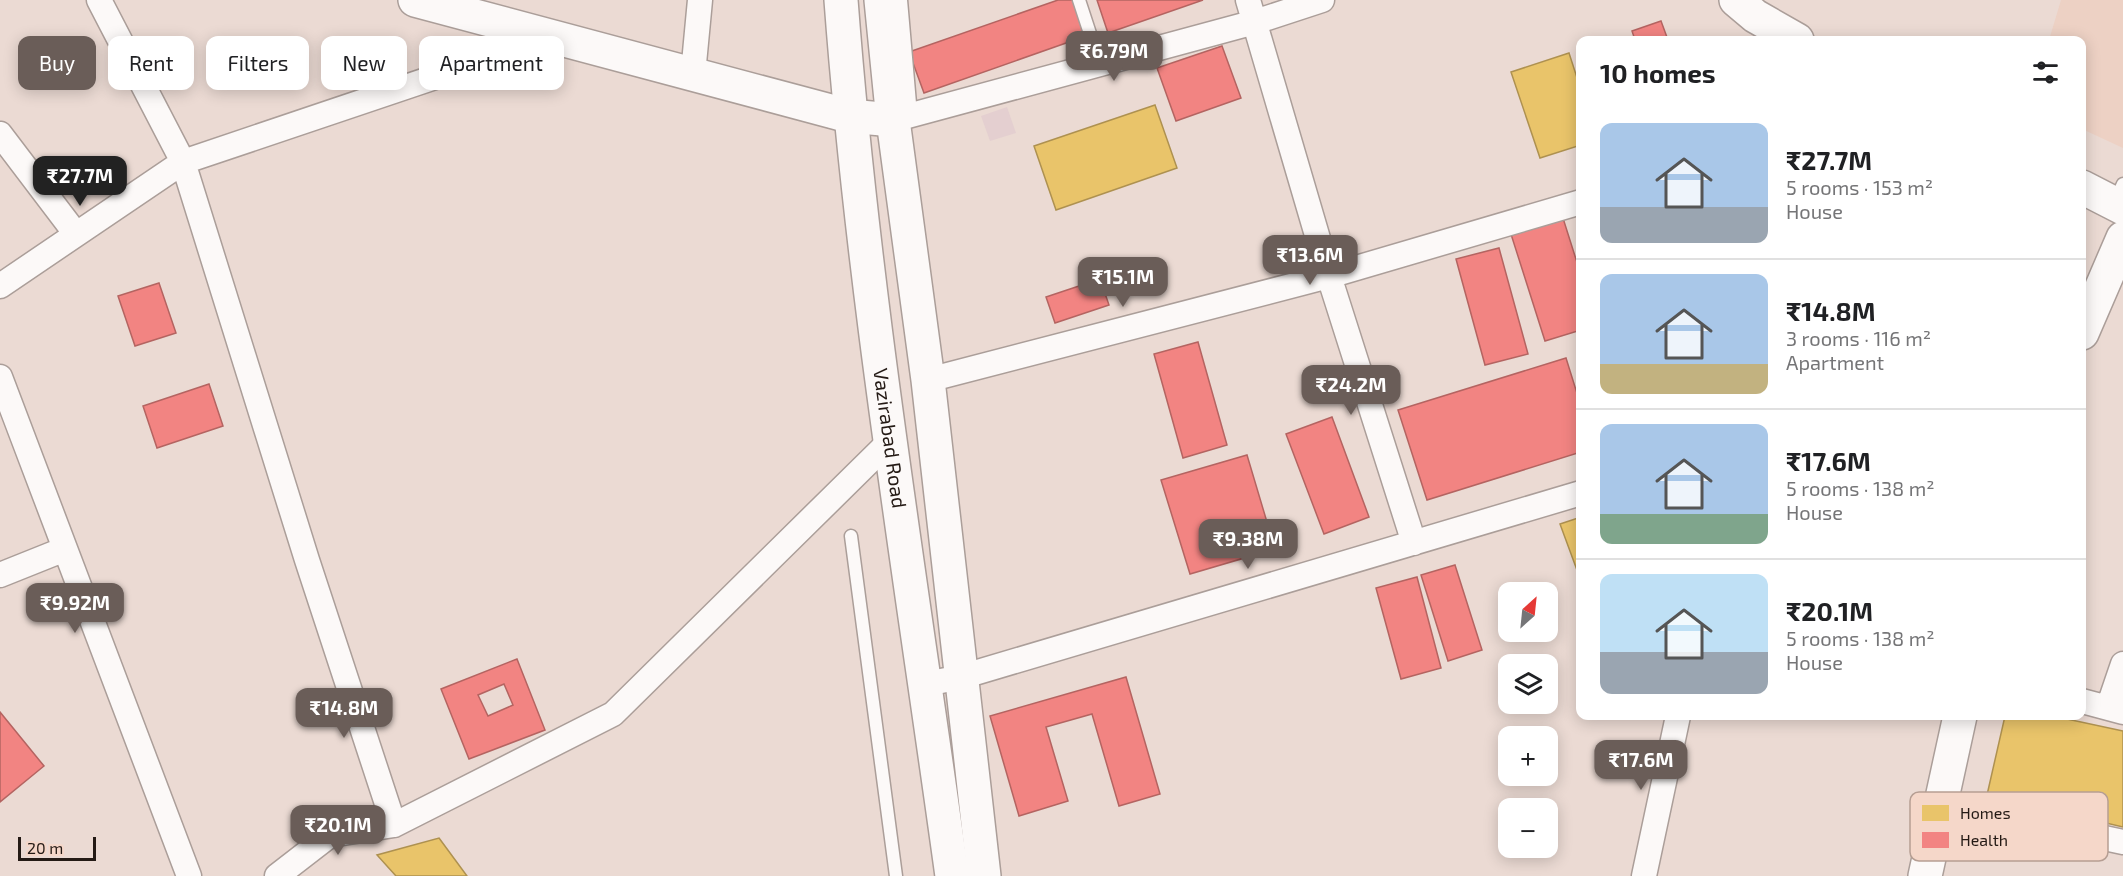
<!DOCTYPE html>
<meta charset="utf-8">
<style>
body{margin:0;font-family:"Exo 2",sans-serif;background:#f2f2f2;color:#202124;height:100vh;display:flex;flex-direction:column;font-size:22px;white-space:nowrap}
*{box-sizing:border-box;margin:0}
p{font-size:20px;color:#757577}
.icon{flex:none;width:33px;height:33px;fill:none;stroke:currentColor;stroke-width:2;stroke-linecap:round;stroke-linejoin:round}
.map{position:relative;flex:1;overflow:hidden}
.details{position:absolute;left:1576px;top:36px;width:510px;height:684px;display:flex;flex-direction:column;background:#fff;border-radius:12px;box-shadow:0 3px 15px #0003}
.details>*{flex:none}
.banner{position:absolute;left:18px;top:36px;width:570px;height:54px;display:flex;gap:12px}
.needle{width:39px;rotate:27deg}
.tools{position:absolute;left:1498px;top:582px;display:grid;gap:12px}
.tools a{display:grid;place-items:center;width:60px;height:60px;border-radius:12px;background:#fff;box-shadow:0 3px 15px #0003;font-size:30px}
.scale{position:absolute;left:18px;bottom:15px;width:78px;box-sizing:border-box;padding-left:6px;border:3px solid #241a15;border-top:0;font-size:16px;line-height:21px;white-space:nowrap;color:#241a15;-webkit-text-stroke:4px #f5d7c9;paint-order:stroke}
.price{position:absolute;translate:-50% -51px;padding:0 14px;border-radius:12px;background:#6a5d58;color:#fff;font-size:20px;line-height:39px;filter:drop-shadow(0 2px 3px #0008)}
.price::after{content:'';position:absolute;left:50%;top:36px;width:18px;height:14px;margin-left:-9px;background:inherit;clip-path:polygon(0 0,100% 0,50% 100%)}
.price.on{background:#222;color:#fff}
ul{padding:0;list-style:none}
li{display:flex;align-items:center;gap:18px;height:150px;padding:0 24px}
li+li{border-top:2px solid #e0e0e0}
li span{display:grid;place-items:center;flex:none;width:168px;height:120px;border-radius:12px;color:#555}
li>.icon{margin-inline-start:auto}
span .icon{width:72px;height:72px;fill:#fffc;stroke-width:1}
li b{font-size:26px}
h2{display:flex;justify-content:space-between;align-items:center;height:72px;padding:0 24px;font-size:26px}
.pill{padding:0 21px;border-radius:12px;background:#fff;box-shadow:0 3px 15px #0003;font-size:21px;line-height:54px}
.pill.on{background:#6a5d58;color:#fff}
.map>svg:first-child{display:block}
.built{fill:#edd1c4}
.medical{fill:#e4cfd0}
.homes{fill:#e9c46a;stroke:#ae9150;stroke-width:1.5}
.health{fill:#f28482;stroke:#b46461;stroke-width:1.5;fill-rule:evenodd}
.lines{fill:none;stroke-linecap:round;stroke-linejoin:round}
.lane-casing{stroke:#ab9e99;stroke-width:15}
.street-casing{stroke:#ab9e99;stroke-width:27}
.secondary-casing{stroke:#ab9e99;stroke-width:36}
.primary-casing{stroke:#ab9e99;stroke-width:36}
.lane{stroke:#fcf9f8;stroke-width:12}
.street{stroke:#fcf9f8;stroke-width:24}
.secondary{stroke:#fcf9f8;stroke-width:33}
.primary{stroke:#fcf9f8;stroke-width:33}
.labels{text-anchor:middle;stroke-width:6;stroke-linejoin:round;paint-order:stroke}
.street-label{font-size:20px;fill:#241a15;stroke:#f5d7c9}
.key{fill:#f5d7c9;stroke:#b69e93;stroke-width:1.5}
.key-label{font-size:16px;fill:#241a15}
</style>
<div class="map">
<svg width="2123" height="876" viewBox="0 0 2123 876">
<rect width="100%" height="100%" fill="#ebdad3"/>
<path class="built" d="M2061 0H2123V148L2082 129V40H2049Z"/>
<path class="medical" d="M1007 107 1016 133 990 141 981 116Z"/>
<path class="homes" d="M1569 53 1581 90V145L1540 158 1511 72Z
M1155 105 1177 168 1056 210 1034 146Z
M1581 517V581L1560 524Z
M2005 716H2053L2123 731V827L1987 795Z
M439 838 467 876H396L377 855Z"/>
<path class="health" d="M1058 0H1073L1086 36 924 93 909 52Z
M1097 0H1203L1108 33Z
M1661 21 1668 40H1635L1632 31Z
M1222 46 1241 98 1176 121 1157 68Z
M1562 215 1581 275V330L1545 341 1510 231Z
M1499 248 1528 354 1485 365 1456 259Z
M1100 279 1109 305 1055 323 1046 297Z
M159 283 176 333 135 346 118 296Z
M1198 342 1227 445 1183 458 1154 354Z
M1566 358 1581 406V452L1427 500 1398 410Z
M209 384 223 426 157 448 143 406Z
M1332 417 1369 517 1324 534 1286 434Z
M1247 455 1275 549 1190 574 1161 480Z
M1455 565 1482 650 1448 661 1421 575Z
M1417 577 1441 668 1401 679 1376 588Z
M517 659 545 730 469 759 441 689ZM504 684 513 705 488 716 478 695Z
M1126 677 1160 794 1119 806 1092 714 1046 727 1068 801 1019 816 990 716Z
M0 712 44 766 0 802Z"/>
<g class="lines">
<g class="lane-casing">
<path id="lane" d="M901 0 911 115
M1079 0 1100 64
M2115 202 2123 184
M851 536 896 876"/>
</g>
<g class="street-casing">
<path id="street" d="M99 0 183 162 307 560 394 825 613 714 891 440
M1248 0 1329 276 1581 202
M693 74 700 0
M893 120 1255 22 1322 0
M0 134 76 234
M0 286 183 162 554 37
M0 377 189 876
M928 380 1329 276 1414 543
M0 575 65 549
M926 684 961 677 1581 493
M2082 701 2123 712
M2108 708 2123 664
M1941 803 2123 842
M277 876 330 835 394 825
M1644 876 1678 716"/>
</g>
<g class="secondary-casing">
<path id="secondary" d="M415 0 849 116 893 120
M1736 0 1755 16 1797 40
M2082 187 2123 208
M2082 333 2123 238
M1925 876 1960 716"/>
</g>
<g class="primary-casing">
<g id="primary">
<path id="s1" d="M841 0C863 293 912 585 952 876"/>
<path d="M881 0 893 120 928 380 984 876"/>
</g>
</g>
<use href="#lane" class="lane"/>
<use href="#street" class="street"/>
<use href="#secondary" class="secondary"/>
<use href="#primary" class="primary"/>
</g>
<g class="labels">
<g class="street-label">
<text dy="7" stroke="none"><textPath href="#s1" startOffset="441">Vazirabad Road</textPath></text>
</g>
</g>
<rect x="1910" y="792" width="198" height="69" rx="9" class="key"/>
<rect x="1922" y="805" width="27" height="16" fill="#e9c46a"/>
<rect x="1922" y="832" width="27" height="16" fill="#f28482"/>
<g class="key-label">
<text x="1960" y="819">Homes</text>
<text x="1960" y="846">Health</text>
</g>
</svg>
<div class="tools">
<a><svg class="needle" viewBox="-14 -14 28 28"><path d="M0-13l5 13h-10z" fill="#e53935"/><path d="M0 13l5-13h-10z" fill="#757577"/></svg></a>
<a><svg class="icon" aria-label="layers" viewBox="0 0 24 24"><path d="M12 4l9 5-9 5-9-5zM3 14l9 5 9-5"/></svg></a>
<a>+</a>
<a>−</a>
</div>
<div class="scale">20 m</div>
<b class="price" style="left:1114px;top:82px">₹6.79M</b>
<b class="price on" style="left:80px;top:207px">₹27.7M</b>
<b class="price" style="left:1310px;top:286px">₹13.6M</b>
<b class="price" style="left:1123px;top:308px">₹15.1M</b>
<b class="price" style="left:1351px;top:416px">₹24.2M</b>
<b class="price" style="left:1248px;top:570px">₹9.38M</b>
<b class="price" style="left:75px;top:634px">₹9.92M</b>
<b class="price" style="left:344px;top:739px">₹14.8M</b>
<b class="price" style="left:1641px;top:791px">₹17.6M</b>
<b class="price" style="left:338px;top:856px">₹20.1M</b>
<div class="banner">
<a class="pill on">Buy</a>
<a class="pill">Rent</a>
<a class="pill">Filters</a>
<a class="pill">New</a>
<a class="pill">Apartment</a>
</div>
<section class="details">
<h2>10 homes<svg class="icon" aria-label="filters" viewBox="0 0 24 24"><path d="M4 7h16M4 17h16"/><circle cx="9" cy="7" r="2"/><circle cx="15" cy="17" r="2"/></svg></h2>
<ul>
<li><span style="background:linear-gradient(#a9c7e8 70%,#9aa5b1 0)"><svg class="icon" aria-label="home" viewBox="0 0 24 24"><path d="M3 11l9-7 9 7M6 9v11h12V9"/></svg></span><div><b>₹27.7M</b><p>5 rooms · 153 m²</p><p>House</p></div></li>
<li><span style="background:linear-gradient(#a9c7e8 75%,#c2b280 0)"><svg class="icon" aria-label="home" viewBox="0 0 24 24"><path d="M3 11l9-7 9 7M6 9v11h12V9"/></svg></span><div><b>₹14.8M</b><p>3 rooms · 116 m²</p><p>Apartment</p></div></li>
<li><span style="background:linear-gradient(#a9c7e8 75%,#7fa58c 0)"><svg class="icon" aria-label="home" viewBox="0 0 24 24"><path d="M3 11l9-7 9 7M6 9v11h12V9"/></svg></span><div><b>₹17.6M</b><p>5 rooms · 138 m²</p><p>House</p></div></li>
<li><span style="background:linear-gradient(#bfe0f5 65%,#9aa5b1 0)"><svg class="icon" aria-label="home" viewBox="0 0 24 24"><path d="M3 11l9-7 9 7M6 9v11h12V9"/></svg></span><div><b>₹20.1M</b><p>5 rooms · 138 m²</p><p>House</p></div></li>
</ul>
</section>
</div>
